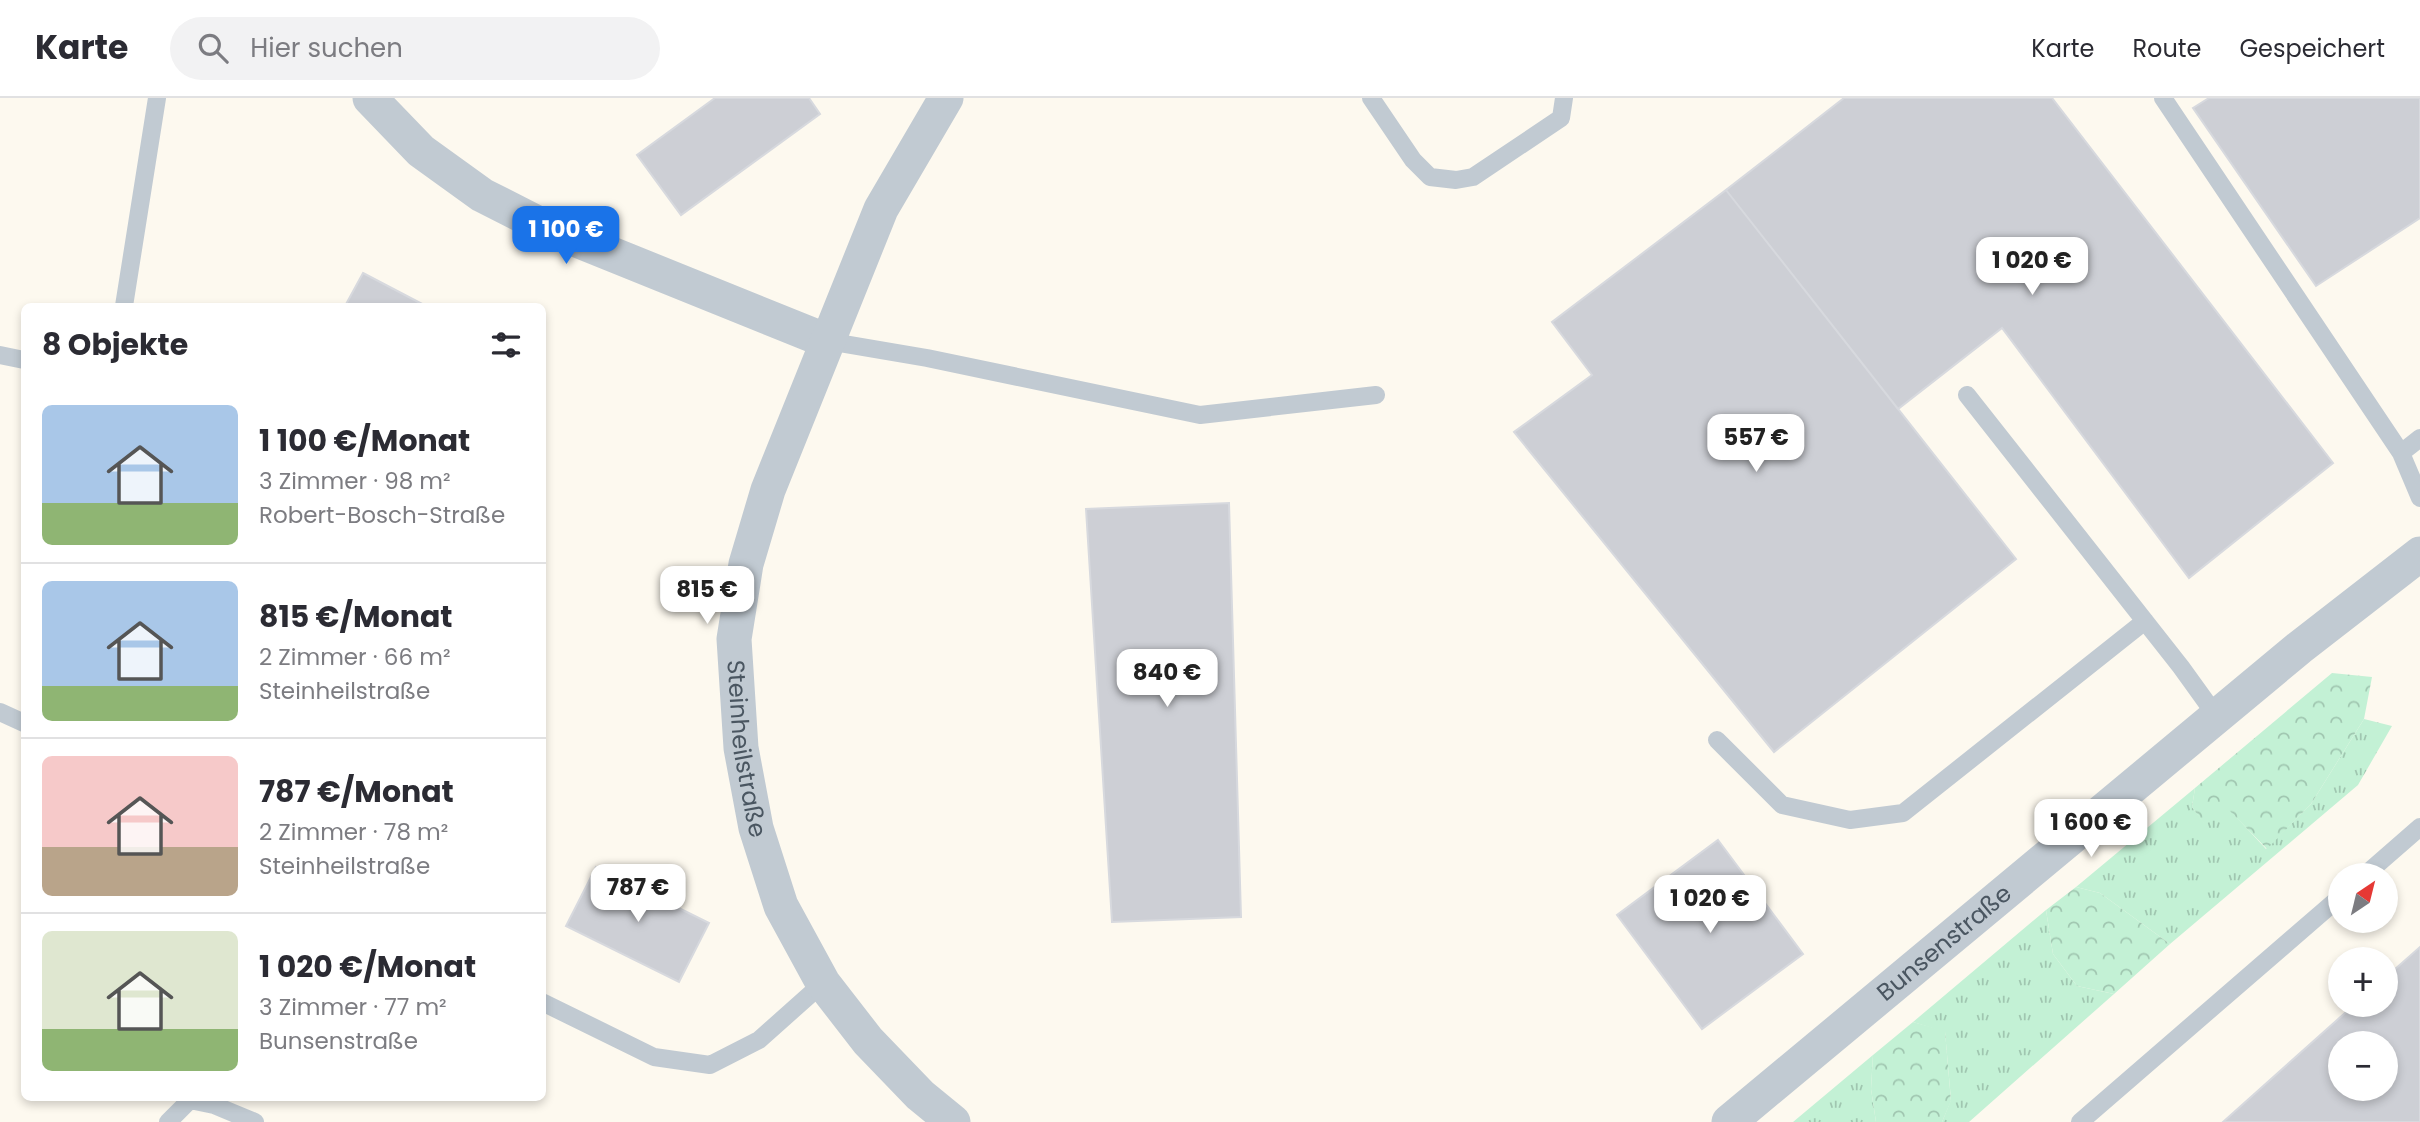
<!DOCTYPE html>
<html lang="de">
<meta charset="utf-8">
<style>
body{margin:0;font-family:Poppins,sans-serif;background:#f2f2f3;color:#2b2b33;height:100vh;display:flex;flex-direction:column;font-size:26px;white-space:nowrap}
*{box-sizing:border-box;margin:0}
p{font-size:23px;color:#7c7c81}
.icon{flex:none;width:38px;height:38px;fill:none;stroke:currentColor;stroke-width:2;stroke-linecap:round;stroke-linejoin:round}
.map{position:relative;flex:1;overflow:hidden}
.details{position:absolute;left:21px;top:205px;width:525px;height:798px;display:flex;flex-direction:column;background:#fff;border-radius:10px;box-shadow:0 4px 10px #0003}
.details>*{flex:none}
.needle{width:46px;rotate:35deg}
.tools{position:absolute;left:2328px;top:765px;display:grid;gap:14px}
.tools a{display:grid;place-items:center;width:70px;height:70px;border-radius:50%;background:#fff;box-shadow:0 4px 10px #0003;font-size:35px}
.price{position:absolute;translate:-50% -60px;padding:0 16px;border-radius:14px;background:#fff;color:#222;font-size:23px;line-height:46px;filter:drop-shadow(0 2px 4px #0008)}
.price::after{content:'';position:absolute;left:50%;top:42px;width:21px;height:16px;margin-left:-10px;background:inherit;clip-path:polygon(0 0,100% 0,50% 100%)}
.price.current{background:#1a73e8;color:#fff}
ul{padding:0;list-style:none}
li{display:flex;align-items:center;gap:21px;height:175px;padding:0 21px}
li+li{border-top:2px solid #e1e1e2}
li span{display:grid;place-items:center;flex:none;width:196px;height:140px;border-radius:10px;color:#555}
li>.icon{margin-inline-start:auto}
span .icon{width:84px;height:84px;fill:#fffc;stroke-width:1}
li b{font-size:30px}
h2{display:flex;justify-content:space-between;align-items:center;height:84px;padding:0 21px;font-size:30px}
header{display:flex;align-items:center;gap:42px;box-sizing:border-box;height:98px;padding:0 35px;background:#fff;border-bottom:2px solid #e1e1e2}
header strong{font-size:33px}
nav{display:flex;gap:38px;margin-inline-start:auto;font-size:24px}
.search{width:490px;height:63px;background:#f2f2f3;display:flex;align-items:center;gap:18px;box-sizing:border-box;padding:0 24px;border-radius:38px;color:#7c7c81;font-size:26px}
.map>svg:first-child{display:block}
.commercial{fill:#fdf9ef;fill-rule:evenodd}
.grass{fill:url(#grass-tufts)}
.forest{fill:url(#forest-crowns)}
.building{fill:#cdcfd5;stroke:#d7d9de;stroke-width:2;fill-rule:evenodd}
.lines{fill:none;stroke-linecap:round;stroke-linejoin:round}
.service{stroke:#c1cad2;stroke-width:18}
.minor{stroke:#c1cad2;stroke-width:35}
.labels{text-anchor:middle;stroke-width:5;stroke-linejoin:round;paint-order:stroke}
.street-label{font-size:24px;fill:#4a5661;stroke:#fff}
</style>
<header>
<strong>Karte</strong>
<div class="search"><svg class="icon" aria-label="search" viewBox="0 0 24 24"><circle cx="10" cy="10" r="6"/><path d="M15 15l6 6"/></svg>Hier suchen</div>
<nav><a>Karte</a><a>Route</a><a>Gespeichert</a></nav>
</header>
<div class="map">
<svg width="2420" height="1024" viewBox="0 0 2420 1024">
<defs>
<pattern id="grass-tufts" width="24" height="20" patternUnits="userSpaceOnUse" patternTransform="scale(1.75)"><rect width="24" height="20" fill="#c3f1d5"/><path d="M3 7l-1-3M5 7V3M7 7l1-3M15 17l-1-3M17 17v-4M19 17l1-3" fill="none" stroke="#a0c6b0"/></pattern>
<pattern id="forest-crowns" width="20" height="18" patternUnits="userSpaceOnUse" patternTransform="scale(1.75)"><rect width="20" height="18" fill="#c3f1d5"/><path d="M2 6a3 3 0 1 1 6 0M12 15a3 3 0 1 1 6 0" fill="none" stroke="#a0c6b0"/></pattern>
</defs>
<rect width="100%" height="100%" fill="#f5f3f3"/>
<path class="commercial" d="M0 0H2420V1024H0ZM24 208H542V999H24ZM2340 777H2385V822H2340ZM2340 861H2385V906H2340ZM2340 945H2385V990H2340Z"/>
<path class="grass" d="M2364 621 2392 628 2358 687 2170 846 2100 795 2076 789 2195 690 2192 709 2205 726 2226 708 2266 751 2311 706Z
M2046 812 2053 856 2077 888 2114 896 1969 1024H1942L1951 1002 1945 934 1913 924Z
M1873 957 1871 991 1876 1024H1793Z"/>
<path class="forest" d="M2332 575 2372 579 2364 621 2311 706 2267 751 2226 709 2205 727 2192 709 2195 690Z
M2076 789 2100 795 2170 846 2114 896 2077 888 2053 856 2046 812Z
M1913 924 1945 933 1951 1003 1942 1024H1876L1871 991 1873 957Z"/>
<path class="building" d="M715 0H809L820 16 681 117 637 57Z
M1844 0H2052L2333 365 2189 480 2002 230 1898 311 1726 92Z
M2209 0H2420V120L2316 188 2193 10Z
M1726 92 2016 461 1774 654 1514 334 1592 277 1552 224Z
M363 175 426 208H345Z
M1229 405 1241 819 1112 824 1086 411Z
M1718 742 1803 856 1702 931 1617 817Z
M596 769 709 825 679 884 566 828Z
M2420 849V1024H2223L2355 906H2385V880ZM2340 945H2385V990H2340Z"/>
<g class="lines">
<path class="service" d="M1371 0 1413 62 1430 79 1456 82 1473 79 1561 20 1564 0
M2163 0 2401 355
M124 208 157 0
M827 243 927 260 1200 317 1376 297
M0 257 24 262
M1967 297 2181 569 2217 619
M2420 340 2401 355 2420 400
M0 614 24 625
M1717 642 1782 707 1850 722 1903 715 2145 523
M2365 777 2420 729
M542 904 654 959 710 967 759 942 823 885
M168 1024 190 1002 214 1007 255 1024
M2080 1024 2340 799"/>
<g class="minor">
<path d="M370 0 421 53 482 97 547 130 827 243"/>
<path id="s1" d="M946 0 881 111 768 392 746 466 734 541 741 650 756 730 781 808 823 885 868 943 920 997 953 1024"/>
<path id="s2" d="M1729 1024 2299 550 2420 456"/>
</g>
</g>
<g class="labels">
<g class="street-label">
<text dy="8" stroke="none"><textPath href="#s1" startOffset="695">Steinheilstraße</textPath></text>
<text dy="8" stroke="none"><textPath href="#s2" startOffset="280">Bunsenstraße</textPath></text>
</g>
</g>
</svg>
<div class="tools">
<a><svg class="needle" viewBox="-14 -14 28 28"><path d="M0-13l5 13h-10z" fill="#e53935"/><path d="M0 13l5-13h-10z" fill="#7c7c81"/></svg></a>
<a>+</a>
<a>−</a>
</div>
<b class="price current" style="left:566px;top:168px">1 100 €</b>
<b class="price" style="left:2032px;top:199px">1 020 €</b>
<b class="price" style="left:1756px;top:376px">557 €</b>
<b class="price" style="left:707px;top:528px">815 €</b>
<b class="price" style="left:1167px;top:611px">840 €</b>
<b class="price" style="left:2091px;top:761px">1 600 €</b>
<b class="price" style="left:638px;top:826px">787 €</b>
<b class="price" style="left:1710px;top:837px">1 020 €</b>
<section class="details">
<h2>8 Objekte<svg class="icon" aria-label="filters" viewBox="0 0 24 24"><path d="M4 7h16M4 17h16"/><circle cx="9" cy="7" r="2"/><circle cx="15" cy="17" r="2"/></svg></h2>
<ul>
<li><span style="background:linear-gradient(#a9c7e8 70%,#8fb573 0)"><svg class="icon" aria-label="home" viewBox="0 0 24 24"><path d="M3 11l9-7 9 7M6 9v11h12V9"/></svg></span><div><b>1 100 €/Monat</b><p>3 Zimmer · 98 m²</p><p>Robert-Bosch-Straße</p></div></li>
<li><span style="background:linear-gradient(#a9c7e8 75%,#8fb573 0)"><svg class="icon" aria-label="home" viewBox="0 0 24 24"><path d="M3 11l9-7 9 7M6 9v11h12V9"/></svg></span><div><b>815 €/Monat</b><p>2 Zimmer · 66 m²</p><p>Steinheilstraße</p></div></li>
<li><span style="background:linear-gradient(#f6c9c9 65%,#b9a48a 0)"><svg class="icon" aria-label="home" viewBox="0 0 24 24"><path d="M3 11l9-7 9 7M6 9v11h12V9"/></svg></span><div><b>787 €/Monat</b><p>2 Zimmer · 78 m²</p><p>Steinheilstraße</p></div></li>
<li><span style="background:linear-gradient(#dfe7d0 70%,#8fb573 0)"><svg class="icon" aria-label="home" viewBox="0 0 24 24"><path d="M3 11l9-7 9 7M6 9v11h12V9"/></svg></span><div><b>1 020 €/Monat</b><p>3 Zimmer · 77 m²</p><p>Bunsenstraße</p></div></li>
</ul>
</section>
</div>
